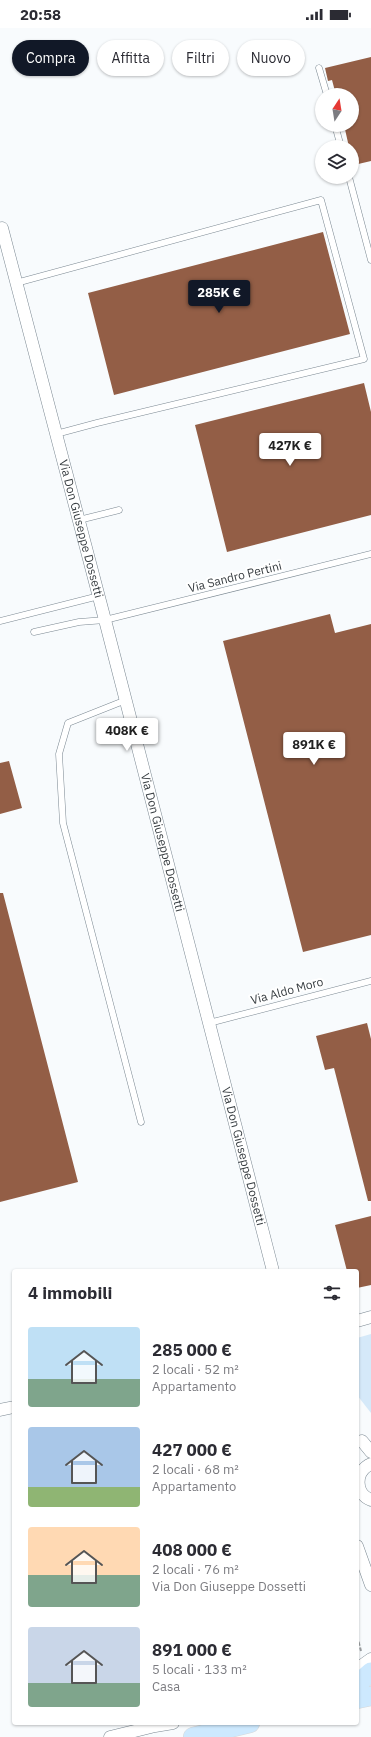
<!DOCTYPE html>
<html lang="it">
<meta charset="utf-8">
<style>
body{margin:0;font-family:"IBM Plex Sans",sans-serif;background:#f2f2f3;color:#2b2b33;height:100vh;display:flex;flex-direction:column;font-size:15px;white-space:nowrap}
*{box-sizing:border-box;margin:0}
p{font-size:13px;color:#7c7c81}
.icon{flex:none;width:22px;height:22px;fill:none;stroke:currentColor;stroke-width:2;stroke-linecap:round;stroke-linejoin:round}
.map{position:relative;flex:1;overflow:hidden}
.side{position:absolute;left:12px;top:1241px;width:347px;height:456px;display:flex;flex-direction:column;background:#fff;border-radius:4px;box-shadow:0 1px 3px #0004}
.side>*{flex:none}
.banner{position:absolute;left:12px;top:12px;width:347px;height:36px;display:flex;gap:8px}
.needle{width:26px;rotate:12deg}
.buttons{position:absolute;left:315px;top:60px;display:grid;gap:8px}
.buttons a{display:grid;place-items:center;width:44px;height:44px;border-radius:50%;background:#fff;box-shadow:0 1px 3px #0004;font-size:20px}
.price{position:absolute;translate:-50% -34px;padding:0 9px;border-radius:4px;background:#fff;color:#222;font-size:13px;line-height:26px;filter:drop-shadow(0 1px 2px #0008)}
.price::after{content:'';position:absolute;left:50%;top:24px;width:12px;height:9px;margin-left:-6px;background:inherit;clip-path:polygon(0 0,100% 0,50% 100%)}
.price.current{background:#111827;color:#fff}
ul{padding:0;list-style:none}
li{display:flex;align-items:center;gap:12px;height:100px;padding:0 16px}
li span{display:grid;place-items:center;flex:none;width:112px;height:80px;border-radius:4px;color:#555}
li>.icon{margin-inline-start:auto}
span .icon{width:48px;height:48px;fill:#fffc;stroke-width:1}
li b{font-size:17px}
h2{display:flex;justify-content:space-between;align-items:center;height:48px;padding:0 16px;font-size:17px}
.tag{padding:0 14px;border-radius:18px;background:#fff;box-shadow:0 1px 3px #0004;font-size:14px;line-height:36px}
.tag.current{background:#111827;color:#fff}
.status{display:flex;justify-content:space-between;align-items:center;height:28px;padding:0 20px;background:#fff;direction:ltr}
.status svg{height:11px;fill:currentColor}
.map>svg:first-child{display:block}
.green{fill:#d5e9f9}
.building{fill:#935e46}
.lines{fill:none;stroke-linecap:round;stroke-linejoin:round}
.service-casing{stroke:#7b8892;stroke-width:7}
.minor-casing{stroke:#7b8892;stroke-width:13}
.primary-casing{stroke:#d7d8d9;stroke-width:20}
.path{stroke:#9b9fa2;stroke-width:2;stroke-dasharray:4 2;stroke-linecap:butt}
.service{stroke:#fff;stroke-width:6}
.minor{stroke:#fff;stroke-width:12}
.primary{stroke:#cde9fe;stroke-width:19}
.labels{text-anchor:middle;stroke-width:4;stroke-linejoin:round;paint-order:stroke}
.street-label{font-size:12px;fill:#373d41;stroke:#fff}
</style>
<div class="status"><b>20:58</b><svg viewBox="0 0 49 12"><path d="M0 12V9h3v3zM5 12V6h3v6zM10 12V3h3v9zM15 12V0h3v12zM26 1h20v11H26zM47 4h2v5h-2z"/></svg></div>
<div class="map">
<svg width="371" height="1709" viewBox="0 0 371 1709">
<rect width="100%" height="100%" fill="#f8fbfd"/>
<path class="green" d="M371 1306V1385L357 1367V1310Z"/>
<path class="building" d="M371 29V133L354 137 352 119H349L344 97H352V67H336L332 52 328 53 325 40Z
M323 204 350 306 114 367 88 265Z
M364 355 371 384V487L227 524 195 397Z
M330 586 335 605 371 596V907L303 924 223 613Z
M9 733 22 780 0 786V735Z
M0 865H3L78 1154 0 1174Z
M367 995 371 1011V1173H368L334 1040 325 1042 316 1008Z
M371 1188V1257L357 1260V1243H347L335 1197Z"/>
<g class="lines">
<g class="service-casing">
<path id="service" d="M319 40 327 67
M335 97 341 119
M349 149 371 232
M16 255 321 172 364 331 97 395 56 406
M79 492 119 482
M0 593 99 568
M34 604 79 594 105 592 371 526
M126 672 68 695 59 726 63 795 141 1094
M209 995 371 953"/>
</g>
<g class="minor-casing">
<g id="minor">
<path id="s1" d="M2 200 105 592 273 1243"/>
<path d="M357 1293 371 1289"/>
<path d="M0 1382 14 1379"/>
<path d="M362 1413 371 1424"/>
<path d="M371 1436C355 1443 354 1465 371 1472"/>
<path d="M357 1518 371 1557"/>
<path d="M357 1641 371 1631"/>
<path d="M110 1709 155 1698 173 1695"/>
</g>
</g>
<g class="primary-casing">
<path id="primary" d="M357 1654 363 1651 371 1644
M357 1671 371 1668
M193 1709 250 1695"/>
</g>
<path class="path" d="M357 1608 361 1623"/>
<use href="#service" class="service"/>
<use href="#minor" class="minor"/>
<use href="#primary" class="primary"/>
</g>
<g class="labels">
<g class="street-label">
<text dy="4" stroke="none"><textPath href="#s1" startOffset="311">Via Don Giuseppe Dossetti</textPath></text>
<text transform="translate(235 549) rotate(-14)" y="4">Via Sandro Pertini</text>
<text dy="4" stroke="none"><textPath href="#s1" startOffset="635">Via Don Giuseppe Dossetti</textPath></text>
<text transform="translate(287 963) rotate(-15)" y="4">Via Aldo Moro</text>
<text dy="4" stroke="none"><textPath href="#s1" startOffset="959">Via Don Giuseppe Dossetti</textPath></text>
</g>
</g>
</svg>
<div class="buttons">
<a><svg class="needle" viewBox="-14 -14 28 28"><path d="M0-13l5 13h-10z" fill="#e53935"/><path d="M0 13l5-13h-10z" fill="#7c7c81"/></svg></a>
<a><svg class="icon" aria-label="layers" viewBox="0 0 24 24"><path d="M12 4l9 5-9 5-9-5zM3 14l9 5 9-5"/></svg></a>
</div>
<b class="price current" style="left:219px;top:286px">285K €</b>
<b class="price" style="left:290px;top:439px">427K €</b>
<b class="price" style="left:127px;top:724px">408K €</b>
<b class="price" style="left:314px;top:738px">891K €</b>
<div class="banner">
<a class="tag current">Compra</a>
<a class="tag">Affitta</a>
<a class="tag">Filtri</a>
<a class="tag">Nuovo</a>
</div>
<section class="side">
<h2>4 immobili<svg class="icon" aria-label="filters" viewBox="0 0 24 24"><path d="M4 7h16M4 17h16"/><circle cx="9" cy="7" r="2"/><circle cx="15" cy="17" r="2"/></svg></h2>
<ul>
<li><span style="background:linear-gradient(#bfe0f5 65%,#7fa58c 0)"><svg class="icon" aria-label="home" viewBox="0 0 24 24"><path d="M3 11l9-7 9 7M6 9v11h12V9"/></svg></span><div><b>285 000 €</b><p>2 locali · 52 m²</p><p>Appartamento</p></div></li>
<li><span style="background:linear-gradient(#a9c7e8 75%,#8fb573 0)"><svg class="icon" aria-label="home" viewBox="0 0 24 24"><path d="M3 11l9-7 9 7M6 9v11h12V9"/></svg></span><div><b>427 000 €</b><p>2 locali · 68 m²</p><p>Appartamento</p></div></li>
<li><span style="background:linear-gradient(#ffd9b3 60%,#7fa58c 0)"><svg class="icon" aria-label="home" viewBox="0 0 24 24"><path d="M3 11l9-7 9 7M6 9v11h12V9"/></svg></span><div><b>408 000 €</b><p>2 locali · 76 m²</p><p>Via Don Giuseppe Dossetti</p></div></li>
<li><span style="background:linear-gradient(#c9d6e8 70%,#7fa58c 0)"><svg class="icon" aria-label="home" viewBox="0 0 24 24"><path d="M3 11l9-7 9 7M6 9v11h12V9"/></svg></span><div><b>891 000 €</b><p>5 locali · 133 m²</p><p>Casa</p></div></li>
</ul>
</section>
</div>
